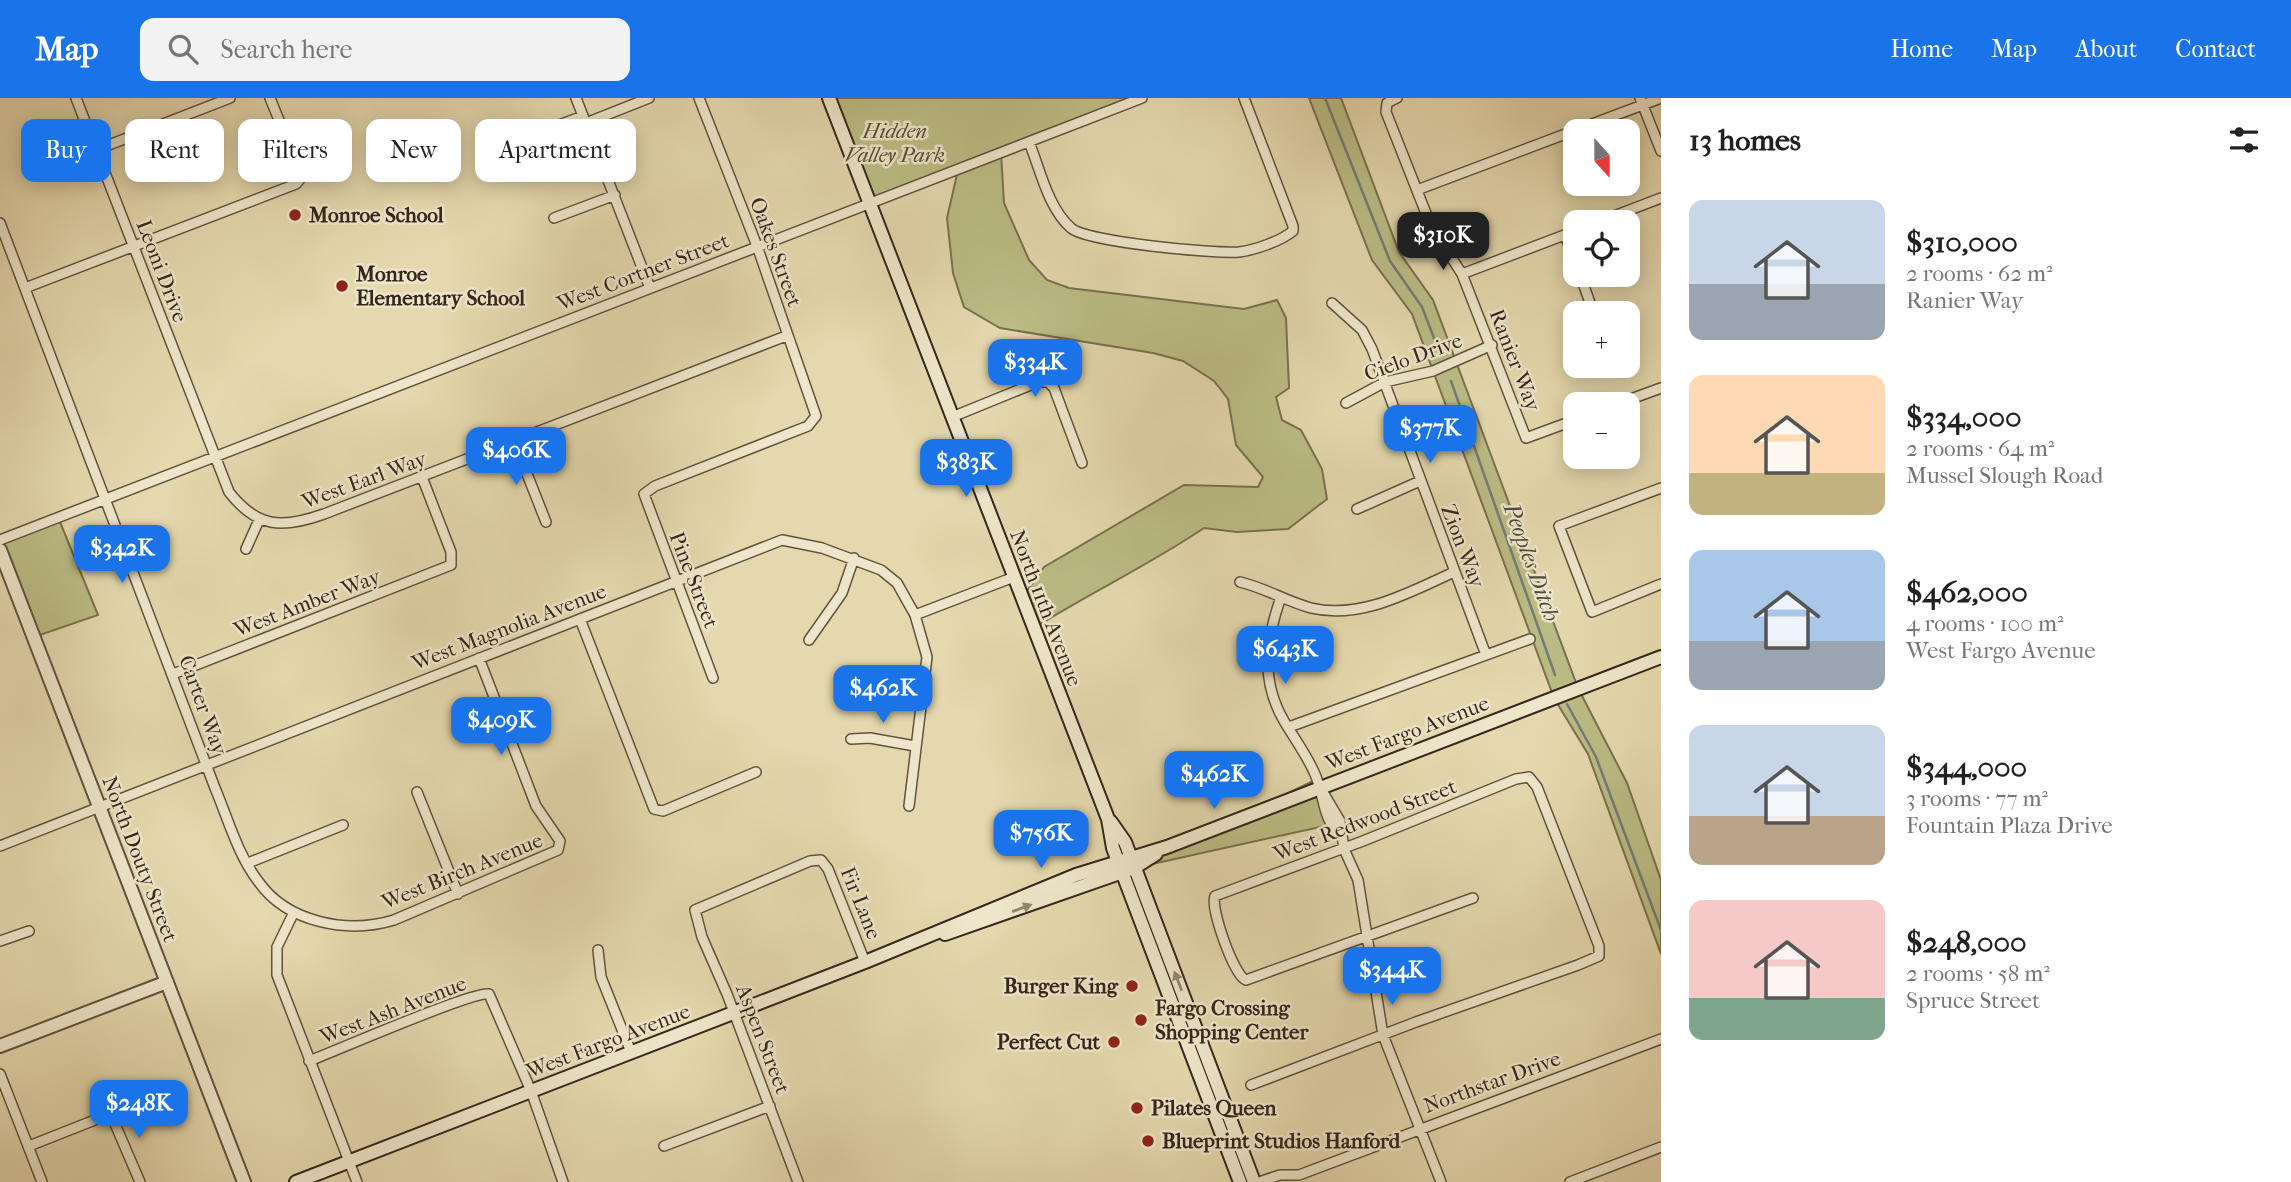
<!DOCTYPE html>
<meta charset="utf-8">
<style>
body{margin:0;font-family:"IM FELL French Canon",serif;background:#f2f2f2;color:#202124;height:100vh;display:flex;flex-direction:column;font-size:26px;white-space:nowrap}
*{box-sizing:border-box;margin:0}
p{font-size:23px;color:#757577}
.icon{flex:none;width:38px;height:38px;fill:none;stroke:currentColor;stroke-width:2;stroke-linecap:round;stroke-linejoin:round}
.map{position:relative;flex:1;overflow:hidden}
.drawer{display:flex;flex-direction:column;background:#fff;width:630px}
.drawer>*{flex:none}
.top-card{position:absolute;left:21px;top:21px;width:665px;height:63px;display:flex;gap:14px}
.needle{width:46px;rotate:159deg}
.controls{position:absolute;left:1563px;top:21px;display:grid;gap:14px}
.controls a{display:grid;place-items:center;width:77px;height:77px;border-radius:14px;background:#fff;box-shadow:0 4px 18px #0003;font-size:35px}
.price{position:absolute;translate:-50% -60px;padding:0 16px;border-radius:14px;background:#1a73e8;color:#fff;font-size:23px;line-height:46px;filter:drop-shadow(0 2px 4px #0008)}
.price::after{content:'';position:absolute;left:50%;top:42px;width:21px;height:16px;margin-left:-10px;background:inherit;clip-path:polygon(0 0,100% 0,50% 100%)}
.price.selected{background:#222;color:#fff}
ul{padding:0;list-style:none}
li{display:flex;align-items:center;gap:21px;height:175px;padding:0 28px}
li span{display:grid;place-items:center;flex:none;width:196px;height:140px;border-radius:14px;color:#555}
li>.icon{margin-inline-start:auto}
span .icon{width:84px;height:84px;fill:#fffc;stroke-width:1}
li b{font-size:30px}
h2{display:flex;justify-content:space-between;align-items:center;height:84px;padding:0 28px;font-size:30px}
.tag{padding:0 24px;border-radius:14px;background:#fff;box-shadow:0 4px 18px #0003;font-size:24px;line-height:63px}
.tag.selected{background:#1a73e8;color:#fff}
header{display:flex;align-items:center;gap:42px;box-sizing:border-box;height:98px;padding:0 35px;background:#1a73e8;color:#fff}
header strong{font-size:33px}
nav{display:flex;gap:38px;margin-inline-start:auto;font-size:24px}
.search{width:490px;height:63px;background:#f2f2f2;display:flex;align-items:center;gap:18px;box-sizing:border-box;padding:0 24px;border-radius:14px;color:#757577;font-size:26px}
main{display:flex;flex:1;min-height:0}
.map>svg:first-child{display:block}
.green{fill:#bbbc85;stroke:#787150;stroke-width:2}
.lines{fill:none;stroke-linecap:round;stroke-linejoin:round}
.stream{stroke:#737c78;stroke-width:2.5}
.minor-casing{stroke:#61523f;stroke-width:12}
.tertiary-casing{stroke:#61523f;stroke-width:16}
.secondary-casing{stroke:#35261a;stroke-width:16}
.minor{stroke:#eee6ca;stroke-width:9}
.tertiary{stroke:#eee6ca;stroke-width:12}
.secondary{stroke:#eee6ca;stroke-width:12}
.oneway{fill:#928672}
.poi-dot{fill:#8f2418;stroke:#eee6ca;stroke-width:2.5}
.labels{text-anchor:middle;stroke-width:5;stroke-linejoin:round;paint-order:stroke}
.park-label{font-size:21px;font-style:italic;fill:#564c35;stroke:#eee6ca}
.poi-label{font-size:21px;font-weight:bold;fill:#35261a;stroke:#eee6ca;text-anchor:start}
.street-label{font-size:21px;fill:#35261a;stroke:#eee6ca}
.water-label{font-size:23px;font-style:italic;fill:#4f4a41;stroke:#eee6ca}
</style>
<header>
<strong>Map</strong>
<div class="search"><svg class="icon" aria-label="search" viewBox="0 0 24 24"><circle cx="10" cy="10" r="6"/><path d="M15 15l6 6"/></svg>Search here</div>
<nav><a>Home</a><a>Map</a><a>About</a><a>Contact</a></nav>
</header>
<main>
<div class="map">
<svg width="1661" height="1084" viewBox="0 0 1661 1084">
<rect width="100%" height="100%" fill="#e5d8ae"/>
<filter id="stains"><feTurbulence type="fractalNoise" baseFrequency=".00286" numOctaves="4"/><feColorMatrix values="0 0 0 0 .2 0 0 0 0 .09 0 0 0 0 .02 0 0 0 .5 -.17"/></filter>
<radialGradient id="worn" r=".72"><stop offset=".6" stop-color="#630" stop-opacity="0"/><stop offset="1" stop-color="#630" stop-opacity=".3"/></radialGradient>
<path class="green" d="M829 0H1142L1001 55 1004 105 1029 162 1047 182 1069 190 1244 211 1277 202 1286 220 1289 290 1276 299 1282 322 1301 332 1322 371 1327 401 1288 431 1237 434 1204 430C1149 467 1090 495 1034 530L1022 500 1044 469 1184 387 1258 389 1263 379 1236 347 1228 301 1214 283 1183 263 1153 255 1000 230 964 209 953 175 947 120 958 72 869 106Z
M1309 0H1341L1399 154 1433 202 1578 590 1627 685 1661 782V856L1588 656 1554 600 1412 216 1372 162Z
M58 419 98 517 34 539 0 452V442Z
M1317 681 1340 723V737L1329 727 1134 770Z"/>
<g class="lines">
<path class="stream" d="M1325 0 1390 163 1422 209 1439 253
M1451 283 1555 577
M1567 606 1596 659 1661 832"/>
<g class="minor-casing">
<path id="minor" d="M76 0 229 394C257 430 282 431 324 416L786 238
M576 0 650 190
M699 0 757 148 816 318 808 328 655 388 644 396 713 580
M1397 0 1387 5 1386 14 1431 128 1462 176 1526 340 1575 322
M1640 0 1661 53
M586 25 649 0
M524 40 583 18
M1029 44C1040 71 1048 110 1071 130 1086 144 1215 156 1239 154 1255 152 1281 143 1293 133V128L1244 0
M96 52 230 0
M1417 92 1661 0
M554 120 615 97
M1598 124 1661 100
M0 125 215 690C228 721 238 757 258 783 287 825 348 836 394 822L558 752 560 743 536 708 479 560
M1565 137 1575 164
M1462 176 1575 133
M1580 177 1593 213
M25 190 296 86 301 80 300 74 270 0
M1332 205 1362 232 1372 251 1486 557
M1346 305 1385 284 1433 273 1492 247
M1617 306 1661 290
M952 319 1038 284H1048L1054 290 1082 365
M514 343 546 424
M1661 390 1559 428 1592 514 1661 486
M1357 411 1420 383
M0 442 1142 0
M246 451 259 422
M1240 484C1265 490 1286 503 1311 510 1360 522 1410 494 1454 474
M1281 499C1266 542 1260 582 1284 623 1294 640 1306 656 1314 674 1325 697 1321 719 1340 737
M915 517 1014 479
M580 521 654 711 663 713 756 674
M809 542 842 495 854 460
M173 576 451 467V454L422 379
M1289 629 1530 541
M851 641 870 640 915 648
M1320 689 1340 723 1344 751 1358 782 1383 937 1441 1084
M417 694 458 796
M0 748 782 442 822 450 881 472 897 485 915 517 927 559 909 708
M248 765 343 727
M294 814 277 849V877L357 1084
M0 843 29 833
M598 852 601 879 631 954
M309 963C336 953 472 893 489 896L531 993 563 1084
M0 976 42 1084
M1251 987 1416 924 1578 867 1599 858V848L1537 689 1529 679 1516 681 1363 743 1215 798C1210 810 1234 878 1246 882L1473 800
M29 1048 105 1018 112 1019 140 1084
M664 1048 770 1008
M798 1084 727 896 702 839 695 812 810 763 821 762 828 771 865 864
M1259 1084 1280 1077H1299L1661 941
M1570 1084 1661 1049"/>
</g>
<g class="tertiary-casing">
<path id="tertiary" d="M0 452 244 1084
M0 948 167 884"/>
</g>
<g class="secondary-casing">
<path id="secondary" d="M829 0 1108 721 1113 750 1240 1084
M1111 724 1125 744 1254 1084
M945 836 1134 770 1156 756
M296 1084 865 864 1076 777 1167 749 1661 559"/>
</g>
<use href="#minor" class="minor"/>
<use href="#tertiary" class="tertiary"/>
<use href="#secondary" class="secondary"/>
</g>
<defs><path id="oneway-solid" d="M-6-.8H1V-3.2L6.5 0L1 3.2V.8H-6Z" transform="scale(1.75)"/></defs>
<g class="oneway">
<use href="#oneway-solid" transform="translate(1022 810) rotate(-20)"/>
<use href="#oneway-solid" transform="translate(1178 883) rotate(-111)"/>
</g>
<g class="poi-dot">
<circle cx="295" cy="117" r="7"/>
<circle cx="342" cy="188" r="7"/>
<circle cx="1132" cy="888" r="7"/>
<circle cx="1141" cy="922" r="7"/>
<circle cx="1114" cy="944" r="7"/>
<circle cx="1137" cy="1010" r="7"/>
<circle cx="1148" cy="1043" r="7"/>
</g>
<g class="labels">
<g class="park-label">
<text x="895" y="40">Hidden<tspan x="895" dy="24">Valley Park</tspan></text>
</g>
<g class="poi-label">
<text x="309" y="124">Monroe School</text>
<text x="356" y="183">Monroe<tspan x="356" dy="24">Elementary School</tspan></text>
<text x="1118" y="895" text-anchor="end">Burger King</text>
<text x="1155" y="917">Fargo Crossing<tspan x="1155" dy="24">Shopping Center</tspan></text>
<text x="1100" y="951" text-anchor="end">Perfect Cut</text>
<text x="1151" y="1017">Pilates Queen</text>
<text x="1162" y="1050">Blueprint Studios Hanford</text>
</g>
<g class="street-label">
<text transform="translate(776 154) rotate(70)" y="7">Oakes Street</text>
<text transform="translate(162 173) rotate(69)" y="7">Leoni Drive</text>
<text transform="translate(643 174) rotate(-21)" y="7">West Cortner Street</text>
<text transform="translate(1413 259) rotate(-20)" y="7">Cielo Drive</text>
<text transform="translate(1515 262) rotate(69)" y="7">Ranier Way</text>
<text transform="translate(364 382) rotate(-20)" y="7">West Earl Way</text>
<text transform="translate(1463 448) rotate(69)" y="7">Zion Way</text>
<text transform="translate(694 482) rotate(69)" y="7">Pine Street</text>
<text transform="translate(307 505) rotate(-21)" y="7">West Amber Way</text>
<text transform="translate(1046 510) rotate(69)" y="7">North 11th Avenue</text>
<text transform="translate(509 529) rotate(-21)" y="7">West Magnolia Avenue</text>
<text transform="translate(203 607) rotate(70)" y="7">Carter Way</text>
<text transform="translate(1407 635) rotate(-21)" y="7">West Fargo Avenue</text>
<text transform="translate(1365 722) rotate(-21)" y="7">West Redwood Street</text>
<text transform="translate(140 761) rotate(69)" y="7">North Douty Street</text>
<text transform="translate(462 773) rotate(-22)" y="7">West Birch Avenue</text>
<text transform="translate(861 805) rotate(68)" y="7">Fir Lane</text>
<text transform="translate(393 912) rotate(-21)" y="7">West Ash Avenue</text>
<text transform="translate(763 941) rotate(69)" y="7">Aspen Street</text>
<text transform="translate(608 943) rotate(-21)" y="7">West Fargo Avenue</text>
<text transform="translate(1492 984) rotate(-20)" y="7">Northstar Drive</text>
</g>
<g class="water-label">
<text transform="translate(1532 464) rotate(70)" y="8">Peoples Ditch</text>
</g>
</g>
<rect width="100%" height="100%" filter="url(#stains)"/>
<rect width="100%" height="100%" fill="url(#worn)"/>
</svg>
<div class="controls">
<a><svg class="needle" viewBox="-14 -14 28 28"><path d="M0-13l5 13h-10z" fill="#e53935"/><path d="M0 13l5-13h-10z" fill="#757577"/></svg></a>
<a><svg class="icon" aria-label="locate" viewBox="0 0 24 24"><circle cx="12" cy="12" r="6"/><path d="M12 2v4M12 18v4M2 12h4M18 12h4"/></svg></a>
<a>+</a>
<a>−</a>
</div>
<b class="price selected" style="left:1443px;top:174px">$310K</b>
<b class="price" style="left:1035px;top:301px">$334K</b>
<b class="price" style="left:1430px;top:367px">$377K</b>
<b class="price" style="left:516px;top:389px">$406K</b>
<b class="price" style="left:966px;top:401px">$383K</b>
<b class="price" style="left:122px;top:487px">$342K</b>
<b class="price" style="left:1285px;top:588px">$643K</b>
<b class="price" style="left:883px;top:627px">$462K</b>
<b class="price" style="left:501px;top:659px">$409K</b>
<b class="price" style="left:1214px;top:713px">$462K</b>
<b class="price" style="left:1041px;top:772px">$756K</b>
<b class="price" style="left:1392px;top:909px">$344K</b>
<b class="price" style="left:139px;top:1042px">$248K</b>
<div class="top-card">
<a class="tag selected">Buy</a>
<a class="tag">Rent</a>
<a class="tag">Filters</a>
<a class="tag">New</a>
<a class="tag">Apartment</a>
</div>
</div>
<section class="drawer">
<h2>13 homes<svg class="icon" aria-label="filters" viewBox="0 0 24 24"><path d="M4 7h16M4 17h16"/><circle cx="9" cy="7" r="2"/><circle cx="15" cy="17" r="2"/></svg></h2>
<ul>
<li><span style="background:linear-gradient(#c9d6e8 60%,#9aa5b1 0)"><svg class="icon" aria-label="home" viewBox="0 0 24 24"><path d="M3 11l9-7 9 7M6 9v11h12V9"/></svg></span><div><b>$310,000</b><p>2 rooms · 62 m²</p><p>Ranier Way</p></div></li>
<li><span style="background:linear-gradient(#ffd9b3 70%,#c2b280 0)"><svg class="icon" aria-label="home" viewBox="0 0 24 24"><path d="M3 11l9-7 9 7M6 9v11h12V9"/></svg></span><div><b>$334,000</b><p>2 rooms · 64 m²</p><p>Mussel Slough Road</p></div></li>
<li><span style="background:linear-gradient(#a9c7e8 65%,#9aa5b1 0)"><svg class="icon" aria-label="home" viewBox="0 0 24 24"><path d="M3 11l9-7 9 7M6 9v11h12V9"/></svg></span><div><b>$462,000</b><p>4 rooms · 100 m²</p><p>West Fargo Avenue</p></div></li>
<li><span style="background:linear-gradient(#c9d6e8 65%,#b9a48a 0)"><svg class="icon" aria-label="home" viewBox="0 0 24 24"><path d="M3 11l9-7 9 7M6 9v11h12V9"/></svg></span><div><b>$344,000</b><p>3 rooms · 77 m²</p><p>Fountain Plaza Drive</p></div></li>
<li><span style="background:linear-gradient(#f6c9c9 70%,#7fa58c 0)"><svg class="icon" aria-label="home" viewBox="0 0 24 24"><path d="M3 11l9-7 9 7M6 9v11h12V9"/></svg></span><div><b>$248,000</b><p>2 rooms · 58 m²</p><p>Spruce Street</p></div></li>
</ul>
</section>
</main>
